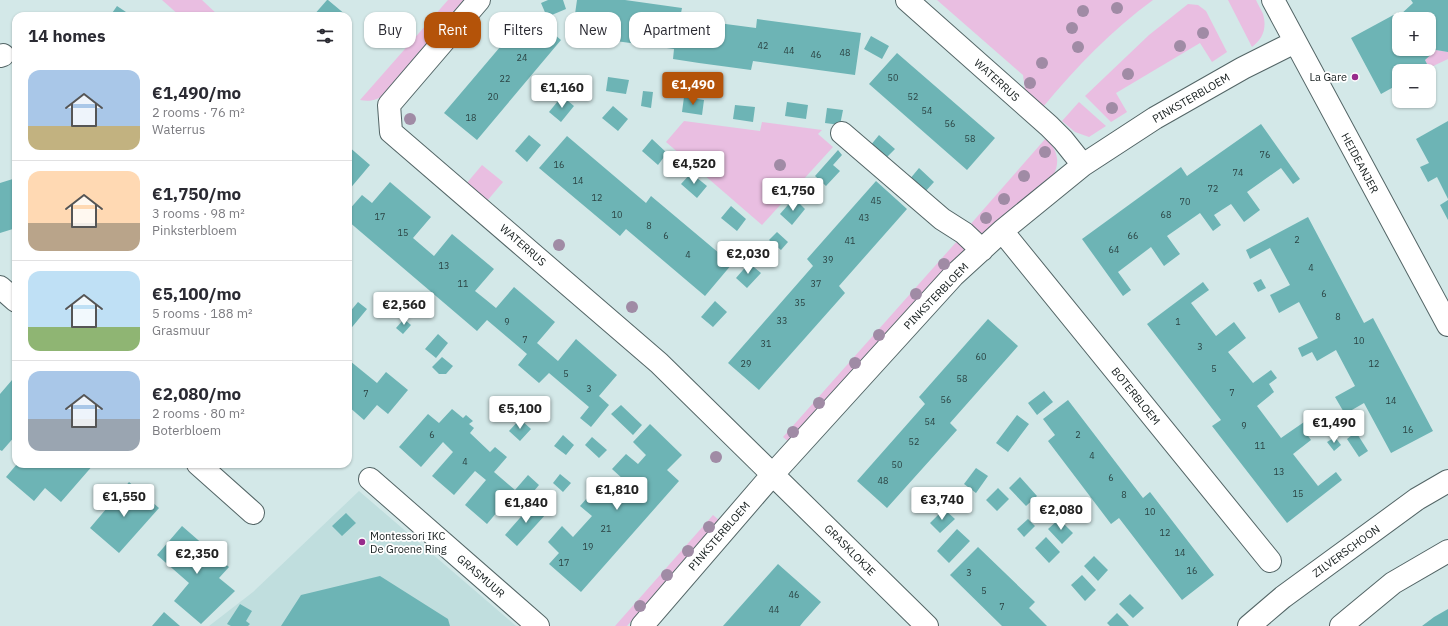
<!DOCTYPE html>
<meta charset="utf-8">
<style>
body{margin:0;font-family:"IBM Plex Sans",sans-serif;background:#f2f2f3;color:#2b2b33;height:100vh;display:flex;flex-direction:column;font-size:15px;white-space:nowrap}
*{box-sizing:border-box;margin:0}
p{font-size:13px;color:#7c7c81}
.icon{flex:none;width:22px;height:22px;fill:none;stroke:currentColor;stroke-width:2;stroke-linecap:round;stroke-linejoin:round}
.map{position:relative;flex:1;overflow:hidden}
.drawer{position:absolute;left:12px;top:12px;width:340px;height:456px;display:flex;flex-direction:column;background:#fff;border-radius:12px;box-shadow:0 1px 3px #0004}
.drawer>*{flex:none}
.hud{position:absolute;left:364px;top:12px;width:380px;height:36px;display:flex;gap:8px}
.buttons{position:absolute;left:1392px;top:12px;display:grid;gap:8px}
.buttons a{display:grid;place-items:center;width:44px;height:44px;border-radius:8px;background:#fff;box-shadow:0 1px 3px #0004;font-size:20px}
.price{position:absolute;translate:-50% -34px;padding:0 9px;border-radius:4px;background:#fff;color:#222;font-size:13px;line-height:26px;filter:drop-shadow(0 1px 2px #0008)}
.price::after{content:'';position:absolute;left:50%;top:24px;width:12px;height:9px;margin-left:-6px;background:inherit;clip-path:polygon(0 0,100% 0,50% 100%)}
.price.active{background:#b45309;color:#fff}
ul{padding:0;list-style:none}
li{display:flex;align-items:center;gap:12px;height:100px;padding:0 16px}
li+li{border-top:1px solid #e1e1e2}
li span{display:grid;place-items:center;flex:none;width:112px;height:80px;border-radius:12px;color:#555}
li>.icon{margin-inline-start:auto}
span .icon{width:48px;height:48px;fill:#fffc;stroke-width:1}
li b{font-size:17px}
h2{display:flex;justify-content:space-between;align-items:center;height:48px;padding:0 16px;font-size:17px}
.pill{padding:0 14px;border-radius:12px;background:#fff;box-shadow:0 1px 3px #0004;font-size:14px;line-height:36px}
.pill.active{background:#b45309;color:#fff}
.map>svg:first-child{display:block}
.built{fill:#c0dede}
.green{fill:#e9bee1}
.building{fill:#6db4b5;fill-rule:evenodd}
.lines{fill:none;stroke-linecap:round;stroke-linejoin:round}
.minor-casing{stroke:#536566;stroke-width:24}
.minor{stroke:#fff;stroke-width:22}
.tree{fill:#a08ba5}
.poi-dot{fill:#972b8c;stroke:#fff;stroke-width:1.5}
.labels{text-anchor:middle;stroke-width:3.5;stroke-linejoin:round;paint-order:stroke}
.number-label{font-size:9px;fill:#2b4343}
.poi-label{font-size:11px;fill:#151d1d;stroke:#fff;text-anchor:end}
.street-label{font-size:11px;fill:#151d1d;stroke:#fff}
</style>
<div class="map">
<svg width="1448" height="626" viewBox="0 0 1448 626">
<rect width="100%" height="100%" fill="#d3e8e8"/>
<path class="built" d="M359 491 516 626H209L253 592Z"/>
<path class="green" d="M162 0H202L219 16H180Z
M448 0H466L386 94C377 100 371 102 360 100Z
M937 0H1153C1112 30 1076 67 1043 107L1025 90 1023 75Z
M1228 0H1256C1258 5 1261 9 1263 14 1267 28 1263 39 1252 47Z
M1188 4 1198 5 1206 11 1227 52 1212 62 1200 43 1116 93 1127 112 1111 122 1085 96 1149 35Z
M1436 50 1448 52V59L1429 68 1425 60Z
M1079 102 1106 126 1089 137 1075 132 1062 121Z
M684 121 760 131 762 122 822 130 818 134 833 147 762 225 666 142Z
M1046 138C1057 150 1061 161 1053 176L980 237 969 226Z
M482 165 503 182 487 201 466 184Z
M958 240 968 247 790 443 783 437Z
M713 515 720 521 627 626H615Z"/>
<path class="building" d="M327 0H328L346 15 313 16Z
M548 0H563L566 9 547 17 541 3Z
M577 0H625L682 8 680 18 756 28 757 19 861 33 855 75 753 61 751 70 699 63 673 59 674 49 572 35Z
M1411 0H1448V52L1436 50 1425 60 1429 68 1423 71H1399V84L1381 94 1351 38 1399 12 1400 15 1413 3ZM1399 19H1429V49H1399Z
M117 6 132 16H110Z
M529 13 561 40 477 140 444 113Z
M871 36 889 46 882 59 864 49Z
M897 53 995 138 967 170 869 84Z
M608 77 629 80 626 94 606 91Z
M643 91 653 92 651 108 641 106Z
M562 96 574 106 561 122 549 112Z
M684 97 704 100 702 115 682 112Z
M787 102 808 105 806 119 785 116Z
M735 105 755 107 753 122 733 119Z
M613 106 628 119 618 131 602 118Z
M827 108 843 110 840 125 825 123Z
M1448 121V199L1437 177 1428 182 1420 167 1429 163 1416 139Z
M1261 124 1300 179 1293 184 1281 168 1247 192 1260 210 1244 222 1231 204 1214 215 1221 225 1213 231 1200 213 1167 236 1180 254 1164 266 1151 247 1118 272 1131 290 1123 296 1082 239 1181 167 1187 176Z
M529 135 541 145 527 162 515 151Z
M879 135 895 149 885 159 870 146Z
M567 136 646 203 651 196 732 264 705 296 626 229 620 236 539 168Z
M652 139 667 153 658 165 642 151Z
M348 146 370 165 348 191Z
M838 150 842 155 833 165 840 171 826 186 815 176Z
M919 168 934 182 924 193 909 180Z
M691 173 707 186 697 198 681 184Z
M16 178V228L0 233V183Z
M876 181 907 209 839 286 845 293 759 390 728 363 813 266 807 259Z
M390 182 431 217 413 238 434 256 452 234 494 269 475 291 485 299 496 308 514 287 555 322 537 343 558 361 576 339 617 375 599 396 609 405 591 427 580 418 589 407 549 373 539 383 518 365 527 354 487 320 477 331 348 221V211L362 195 372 203Z
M794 198 805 209 792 225 780 214Z
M1448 200V220L1440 205Z
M731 206 746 219 737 231 721 218Z
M1308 217 1364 323 1373 318 1433 431 1391 453 1364 403 1345 414 1342 409 1335 397 1355 386 1336 350 1317 361 1312 352 1302 357 1298 348 1318 338 1299 302 1279 313 1270 295 1290 285 1270 248 1250 259 1246 250Z
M777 232 788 242 781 250 769 240Z
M749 263 761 273 747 288 736 278Z
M1261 279 1266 288 1258 292 1253 283Z
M1203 282 1209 290 1191 303 1216 336 1234 322 1246 338 1228 352 1253 383 1271 370 1277 378 1269 384 1274 392 1257 406 1281 438 1307 420 1312 428 1306 433 1311 440 1293 454 1318 486 1336 472 1342 480 1287 523 1212 426 1221 420 1147 324Z
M715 301 727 312 713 327 701 317Z
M358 302 367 309 348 332V314Z
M404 319 411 325 403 334 396 328Z
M988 319 1018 346 950 423 957 430 887 508 857 481 925 404 919 397Z
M438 334 448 343 436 358 425 349Z
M442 357 453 366 446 374H439L432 367Z
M350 361 377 383 386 372 408 390 388 414 377 405 364 420 348 406V363Z
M12 380 16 383V435L2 451 0 450V394Z
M1044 391 1053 402 1037 415 1028 403Z
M1068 400 1143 498 1150 492 1214 575 1182 600 1119 518 1111 524 1048 441 1055 435 1043 419Z
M621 405 642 425 633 435 611 414Z
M452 409 463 418 466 415 473 421 469 424 474 428 470 433 490 452 495 447 507 457 494 472 515 490 528 475 539 485 519 509 508 499 487 524 465 505 486 480 475 471 454 495 432 476 453 452 443 442 421 467 399 447 428 414 439 423Z
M1017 415 1029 424 1008 452 996 443Z
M520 419 531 429 520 441 509 431Z
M650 424 682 455 667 470 679 481 581 592 549 564 559 553 548 542 562 526 573 537 592 516 580 506 594 490 606 500 624 480 612 469 626 454 638 464 646 455 633 442Z
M1356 432 1368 451 1359 457 1347 439Z
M563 435 574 445 566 455 554 446Z
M592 437 607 450 599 458 585 445Z
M1335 437 1341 445 1334 451 1327 442Z
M17 464H94L61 502 45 488 34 501 6 477Z
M976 468 988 476 976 493 964 484Z
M560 474 571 483 563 492 553 483Z
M1020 477 1037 496 1026 506 1009 488Z
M129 482 159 508 119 553 90 528Z
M998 488 1009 499 997 511 986 500Z
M534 502 546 514 517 546 505 535Z
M944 509 955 519 940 533 930 523Z
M346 513 356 523 342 536 332 526Z
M1028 519 1035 526 1024 537 1017 529Z
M1059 519 1073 533 1062 544 1048 529Z
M182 526 229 567 219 578 235 591 201 624 174 601 189 583 157 555Z
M957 529 970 541 949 563 937 551Z
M1046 537 1060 552 1049 563 1035 548Z
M978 547 1035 602 1029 608 1047 626H1002L950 575Z
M1094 556 1108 570 1098 581 1084 566Z
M778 564 821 602 804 621 800 626H723Z
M1082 575 1096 590 1085 601 1071 585Z
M380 576 448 619 450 626H281L301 595Z
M1130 594 1144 608 1133 618 1119 604Z
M240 604 252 611 246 621 250 624 248 626H231L227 624Z
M1448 609V626H1422L1434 617Z
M164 612 180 626H152Z
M1117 613 1124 620 1129 626H1110L1107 623Z"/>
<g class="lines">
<g class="minor-casing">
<path id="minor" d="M479 0 389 105 391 132 659 363 927 626
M907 0 1049 126 1063 140 1083 165
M1273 0 1448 325
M0 56 3 55
M842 133 942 219 964 233 982 250
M1002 231 1270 561
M0 287 16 301
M198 464 253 513
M370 479 538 626
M642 626 773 474 953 276 1002 231 1083 165 1155 118 1243 68 1295 42
M1249 626 1283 597 1417 499 1448 481
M1341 626 1393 583 1448 551"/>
</g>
<use href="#minor" class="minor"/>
</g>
<g class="tree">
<circle cx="1117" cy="8" r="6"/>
<circle cx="1083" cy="11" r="6"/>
<circle cx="1072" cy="28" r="6"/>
<circle cx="1203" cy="33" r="6"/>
<circle cx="1180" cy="46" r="6"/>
<circle cx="1078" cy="47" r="6"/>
<circle cx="1042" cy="63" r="6"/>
<circle cx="1128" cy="74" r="6"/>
<circle cx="1030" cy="83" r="6"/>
<circle cx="1112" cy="108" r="6"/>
<circle cx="410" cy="119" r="6"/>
<circle cx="1045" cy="152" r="6"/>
<circle cx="780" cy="165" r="6"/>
<circle cx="1024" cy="176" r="6"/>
<circle cx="1004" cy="199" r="6"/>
<circle cx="986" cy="218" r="6"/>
<circle cx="559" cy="245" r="6"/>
<circle cx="944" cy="264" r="6"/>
<circle cx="916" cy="294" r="6"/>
<circle cx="632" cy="307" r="6"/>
<circle cx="879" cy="335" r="6"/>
<circle cx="855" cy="363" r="6"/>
<circle cx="819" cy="403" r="6"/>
<circle cx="793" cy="432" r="6"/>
<circle cx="716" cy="457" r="6"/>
<circle cx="709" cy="527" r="6"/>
<circle cx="688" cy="551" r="6"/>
<circle cx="667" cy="575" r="6"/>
<circle cx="640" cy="606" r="6"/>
</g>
<g class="poi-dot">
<circle cx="1355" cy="77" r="4"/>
<circle cx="362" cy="542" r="4"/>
</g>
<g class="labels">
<g class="number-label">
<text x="763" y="49">42</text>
<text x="789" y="54">44</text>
<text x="845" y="56">48</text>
<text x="816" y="58">46</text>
<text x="522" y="61">24</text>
<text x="893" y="81">50</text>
<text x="505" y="82">22</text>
<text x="493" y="100">20</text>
<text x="913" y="100">52</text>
<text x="927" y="114">54</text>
<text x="471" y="121">18</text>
<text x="950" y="127">56</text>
<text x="970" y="142">58</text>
<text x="1265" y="158">76</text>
<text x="559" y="168">16</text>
<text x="1238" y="176">74</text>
<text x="578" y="184">14</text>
<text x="1213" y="192">72</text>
<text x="597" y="201">12</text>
<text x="876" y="204">45</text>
<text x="1185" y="205">70</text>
<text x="617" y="218">10</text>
<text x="1166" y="218">68</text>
<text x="380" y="220">17</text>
<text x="864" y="221">43</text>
<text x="649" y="229">8</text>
<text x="403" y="236">15</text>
<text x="666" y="239">6</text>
<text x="1133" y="239">66</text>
<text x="1297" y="243">2</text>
<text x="850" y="244">41</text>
<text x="1114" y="253">64</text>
<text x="688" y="258">4</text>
<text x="828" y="263">39</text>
<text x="444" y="269">13</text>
<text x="1311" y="271">4</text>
<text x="463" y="287">11</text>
<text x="816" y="287">37</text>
<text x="1324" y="297">6</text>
<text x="800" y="306">35</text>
<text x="1338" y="320">8</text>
<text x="782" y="324">33</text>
<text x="507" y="325">9</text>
<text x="1178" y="325">1</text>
<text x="525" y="343">7</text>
<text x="1359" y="344">10</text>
<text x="766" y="347">31</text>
<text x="1200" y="350">3</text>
<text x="981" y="360">60</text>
<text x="746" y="367">29</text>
<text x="1374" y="367">12</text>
<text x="1214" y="372">5</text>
<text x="566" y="377">5</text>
<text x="962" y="382">58</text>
<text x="589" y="392">3</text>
<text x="1232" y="396">7</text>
<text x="366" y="397">7</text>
<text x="946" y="403">56</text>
<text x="1391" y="404">14</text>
<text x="930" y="425">54</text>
<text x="1244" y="429">9</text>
<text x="1408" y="433">16</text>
<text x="432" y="438">6</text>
<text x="1078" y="438">2</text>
<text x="914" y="445">52</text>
<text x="1260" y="449">11</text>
<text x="1092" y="459">4</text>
<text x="465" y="465">4</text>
<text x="897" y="468">50</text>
<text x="1279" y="475">13</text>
<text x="1111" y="481">6</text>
<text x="883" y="484">48</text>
<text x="1298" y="497">15</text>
<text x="1124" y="498">8</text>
<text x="1150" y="515">10</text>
<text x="606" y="532">21</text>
<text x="1165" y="536">12</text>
<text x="588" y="550">19</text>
<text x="1180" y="556">14</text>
<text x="564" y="566">17</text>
<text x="1192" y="574">16</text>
<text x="969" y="576">3</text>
<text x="984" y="594">5</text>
<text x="794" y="598">46</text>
<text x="1002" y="610">7</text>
<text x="774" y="613">44</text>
</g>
<g class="poi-label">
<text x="1347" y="81">La Gare</text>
<text x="370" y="540" text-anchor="start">Montessori IKC<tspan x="370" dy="13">De Groene Ring</tspan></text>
</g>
<g class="street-label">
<text transform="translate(997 80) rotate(42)" y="4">WATERRUS</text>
<text transform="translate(1191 98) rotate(-30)" y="4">PINKSTERBLOEM</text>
<text transform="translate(1360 163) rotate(62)" y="4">HEIDEANJER</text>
<text transform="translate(523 245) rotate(41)" y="4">WATERRUS</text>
<text transform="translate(936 296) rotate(-46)" y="4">PINKSTERBLOEM</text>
<text transform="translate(1136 396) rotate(51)" y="4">BOTERBLOEM</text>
<text transform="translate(719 536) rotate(-49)" y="4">PINKSTERBLOEM</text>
<text transform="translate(850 550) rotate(45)" y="4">GRASKLOKJE</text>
<text transform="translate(1346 551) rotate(-36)" y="4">ZILVERSCHOON</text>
<text transform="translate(481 576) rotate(41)" y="4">GRASMUUR</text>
</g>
</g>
</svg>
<div class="buttons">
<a>+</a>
<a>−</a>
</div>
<b class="price active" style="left:693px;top:106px">€1,490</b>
<b class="price" style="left:562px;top:109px">€1,160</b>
<b class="price" style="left:694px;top:185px">€4,520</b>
<b class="price" style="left:793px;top:212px">€1,750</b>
<b class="price" style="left:748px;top:275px">€2,030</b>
<b class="price" style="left:404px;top:326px">€2,560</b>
<b class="price" style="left:520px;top:430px">€5,100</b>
<b class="price" style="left:1334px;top:444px">€1,490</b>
<b class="price" style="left:617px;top:511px">€1,810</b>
<b class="price" style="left:124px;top:518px">€1,550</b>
<b class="price" style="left:942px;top:521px">€3,740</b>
<b class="price" style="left:526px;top:524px">€1,840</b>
<b class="price" style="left:1061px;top:531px">€2,080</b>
<b class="price" style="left:197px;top:575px">€2,350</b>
<div class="hud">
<a class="pill">Buy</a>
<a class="pill active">Rent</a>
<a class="pill">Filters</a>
<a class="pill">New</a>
<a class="pill">Apartment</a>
</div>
<section class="drawer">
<h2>14 homes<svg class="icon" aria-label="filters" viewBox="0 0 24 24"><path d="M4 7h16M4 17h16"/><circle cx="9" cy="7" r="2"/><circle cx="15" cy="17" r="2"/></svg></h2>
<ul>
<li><span style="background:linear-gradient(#a9c7e8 70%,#c2b280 0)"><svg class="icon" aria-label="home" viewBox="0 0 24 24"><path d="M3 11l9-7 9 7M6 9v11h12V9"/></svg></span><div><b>€1,490/mo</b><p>2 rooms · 76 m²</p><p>Waterrus</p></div></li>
<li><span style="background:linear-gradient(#ffd9b3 65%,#b9a48a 0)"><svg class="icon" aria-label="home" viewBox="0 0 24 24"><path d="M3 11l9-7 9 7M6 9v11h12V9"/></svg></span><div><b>€1,750/mo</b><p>3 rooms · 98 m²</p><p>Pinksterbloem</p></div></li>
<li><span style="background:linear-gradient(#bfe0f5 70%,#8fb573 0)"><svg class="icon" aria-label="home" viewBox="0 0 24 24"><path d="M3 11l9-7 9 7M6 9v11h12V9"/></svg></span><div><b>€5,100/mo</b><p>5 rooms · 188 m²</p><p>Grasmuur</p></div></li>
<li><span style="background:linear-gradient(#a9c7e8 60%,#9aa5b1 0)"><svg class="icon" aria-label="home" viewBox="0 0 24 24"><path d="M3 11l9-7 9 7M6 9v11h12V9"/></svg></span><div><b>€2,080/mo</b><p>2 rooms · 80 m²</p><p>Boterbloem</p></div></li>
</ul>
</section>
</div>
